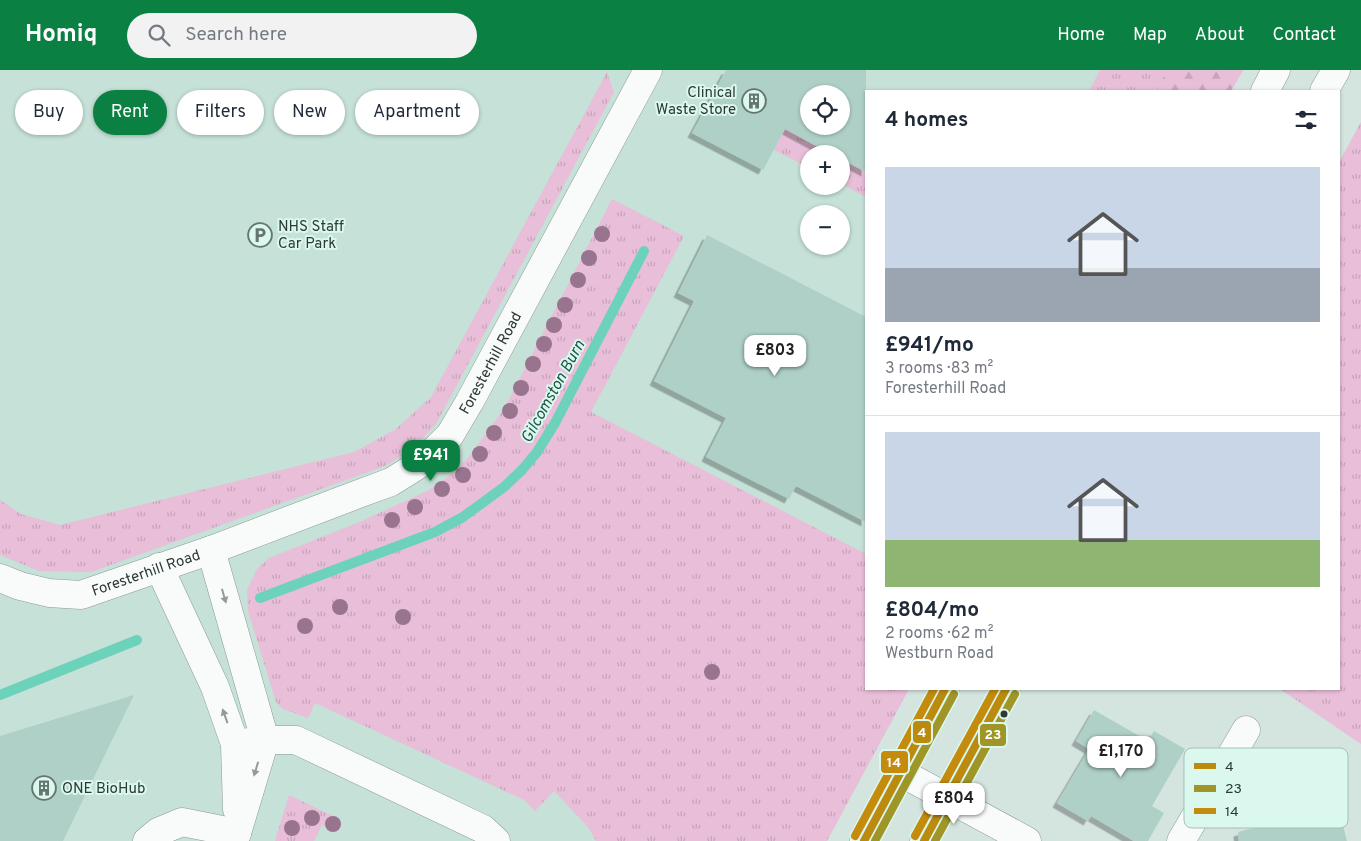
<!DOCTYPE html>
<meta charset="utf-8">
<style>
body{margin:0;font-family:Overpass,sans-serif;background:#f2f2f3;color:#1f2937;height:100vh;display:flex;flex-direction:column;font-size:19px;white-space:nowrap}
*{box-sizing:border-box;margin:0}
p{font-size:16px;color:#747a83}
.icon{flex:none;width:28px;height:28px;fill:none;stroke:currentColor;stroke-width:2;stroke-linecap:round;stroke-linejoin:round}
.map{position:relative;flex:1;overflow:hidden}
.sheet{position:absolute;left:865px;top:20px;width:475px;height:600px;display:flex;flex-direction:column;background:#fff;border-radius:0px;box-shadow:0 1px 4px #0004}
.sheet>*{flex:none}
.hud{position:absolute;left:15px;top:20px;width:475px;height:45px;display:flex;gap:10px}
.controls{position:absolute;left:800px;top:15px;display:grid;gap:10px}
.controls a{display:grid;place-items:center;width:50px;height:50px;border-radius:50%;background:#fff;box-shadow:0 1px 4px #0004;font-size:25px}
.price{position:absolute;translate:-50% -42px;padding:0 11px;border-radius:10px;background:#fff;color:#222;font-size:16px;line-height:32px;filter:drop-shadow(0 1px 2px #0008)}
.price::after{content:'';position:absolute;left:50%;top:30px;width:15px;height:11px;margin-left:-8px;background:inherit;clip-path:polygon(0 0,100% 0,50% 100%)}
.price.active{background:#0b8043;color:#fff}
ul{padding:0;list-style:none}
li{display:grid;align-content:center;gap:10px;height:265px;padding:0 20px}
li+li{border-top:1px solid #e0e1e3}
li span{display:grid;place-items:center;height:155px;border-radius:0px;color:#555}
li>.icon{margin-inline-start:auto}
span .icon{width:90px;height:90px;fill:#fffc;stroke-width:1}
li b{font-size:21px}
h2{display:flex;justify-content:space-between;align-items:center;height:60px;padding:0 20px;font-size:21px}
.pill{padding:0 18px;border-radius:22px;background:#fff;box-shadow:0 1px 4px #0004;font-size:18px;line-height:45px}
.pill.active{background:#0b8043;color:#fff}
header{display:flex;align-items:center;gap:30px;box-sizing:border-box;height:70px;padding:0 25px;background:#0b8043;color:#fff}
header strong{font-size:24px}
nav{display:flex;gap:28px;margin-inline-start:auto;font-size:18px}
.search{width:350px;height:45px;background:#f2f2f3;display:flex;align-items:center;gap:12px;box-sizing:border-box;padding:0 18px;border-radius:28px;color:#747a83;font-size:19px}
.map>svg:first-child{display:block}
.built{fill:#c5e1d8;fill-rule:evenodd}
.grass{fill:url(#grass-tufts)}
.forest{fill:url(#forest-firs)}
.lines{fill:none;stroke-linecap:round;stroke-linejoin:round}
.stream{stroke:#6cd2b9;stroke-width:10}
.building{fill:#afd0c7;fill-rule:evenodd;filter:url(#shadow)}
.minor-casing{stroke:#8e9a96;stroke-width:29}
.major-casing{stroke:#8e9a96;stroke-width:29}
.minor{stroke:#f9fbfa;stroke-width:28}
.major{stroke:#f9fbfa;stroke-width:28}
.bus-1-casing{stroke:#dbf8ee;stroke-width:11}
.bus-2-casing{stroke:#dbf8ee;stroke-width:11}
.bus-3-casing{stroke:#dbf8ee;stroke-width:11}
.bus-1{stroke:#bb8b10;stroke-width:8}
.bus-2{stroke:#9f9627;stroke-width:8}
.bus-3{stroke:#c48b0d;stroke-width:8}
.tree{fill:#99748f}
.oneway{fill:#939a98}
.bus-dot{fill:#2d3935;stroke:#dbf8ee;stroke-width:2}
.labels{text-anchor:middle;stroke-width:4;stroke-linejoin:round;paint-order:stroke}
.poi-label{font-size:15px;fill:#2d3935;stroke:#dbf8ee;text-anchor:start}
.street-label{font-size:15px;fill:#2d3935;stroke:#dbf8ee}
.water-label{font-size:16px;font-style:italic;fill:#1e5647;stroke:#dbf8ee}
.key{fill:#dbf8ee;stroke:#a7bfb6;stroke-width:1}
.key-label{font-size:14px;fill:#2d3935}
.line-badge{stroke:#dbf8ee;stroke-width:2}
.badge-label{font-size:14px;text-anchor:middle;font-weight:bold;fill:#fff}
</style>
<header>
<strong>Homiq</strong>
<div class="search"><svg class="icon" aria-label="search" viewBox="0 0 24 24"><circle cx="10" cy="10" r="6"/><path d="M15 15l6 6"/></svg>Search here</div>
<nav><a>Home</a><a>Map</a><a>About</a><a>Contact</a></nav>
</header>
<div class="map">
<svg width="1361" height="771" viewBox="0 0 1361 771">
<defs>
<pattern id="grass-tufts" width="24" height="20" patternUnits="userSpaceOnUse" patternTransform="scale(1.25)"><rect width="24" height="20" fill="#e8bed8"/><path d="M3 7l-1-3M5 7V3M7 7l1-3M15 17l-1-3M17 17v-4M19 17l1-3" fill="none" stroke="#c7a4ba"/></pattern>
<pattern id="forest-firs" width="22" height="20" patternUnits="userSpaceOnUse" patternTransform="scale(1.25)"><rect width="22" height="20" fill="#e8bed8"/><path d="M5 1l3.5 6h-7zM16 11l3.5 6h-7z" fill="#c7a4ba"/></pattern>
<filter id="shadow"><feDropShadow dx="-4.5" dy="4.5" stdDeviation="0" flood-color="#0004"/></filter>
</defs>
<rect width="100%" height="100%" fill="#d4e4df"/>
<path class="built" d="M0 0H1243L1231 21H866V619H909L827 771H0ZM809 24H841V56H809ZM809 84H841V116H809ZM809 144H841V176H809Z"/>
<path class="grass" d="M816 0 809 24 802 68 831 84H809V98L774 80Z
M1100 0H1167L1157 21H1089Z
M607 2 614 22 436 354 413 379 385 396 91 502 39 501 0 485V430L21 444 60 455 354 382 396 359 431 327Z
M1361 52V674L1280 619H1339V92Z
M841 89 866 102V127L841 114Z
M612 129 684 166 591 342 866 484V619H909L827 771H596L588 757 554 721 535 741 524 730 315 633 308 648 283 639 276 632 248 541 247 520 257 499 269 488 362 451 429 420 448 407 468 388 504 339Z
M289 725 339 749 332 760 322 755 314 771H275Z"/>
<path class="forest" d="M1167 0H1243L1231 21H1157Z"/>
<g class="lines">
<path class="stream" d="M260 528 435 462 463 447 504 417 522 400 537 382 555 353 644 181
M0 625 137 570"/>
</g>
<path class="building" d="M726 0H866V102L841 89V84H831L785 59 763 100 692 63ZM809 24H841V56H809Z
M707 165 866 247V452L796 416 789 429 706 387 726 348 654 311 694 231 678 223Z
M134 625 63 771H0V666Z
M1094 640 1148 671 1154 661 1185 679 1152 736 1164 743 1148 771H1134L1091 746 1088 751 1057 733 1089 679 1076 671Z
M1338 736 1347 771H1239L1238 762Z"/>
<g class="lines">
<g class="minor-casing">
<g id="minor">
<path d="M211 480 265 670 237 763"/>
<path d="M159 497 215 617 235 674 237 739"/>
<path id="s1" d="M0 508 20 516 49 523 81 525 211 480 361 423 391 412 423 392 450 365 470 331 648 0"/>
<path d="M235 674 265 670H296L483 759 496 771"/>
<path d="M900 702 1027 771"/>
<path d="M147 771 158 762 182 752 237 763"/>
<path d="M1181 771 1246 660"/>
</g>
</g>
<g class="major-casing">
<path id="major" d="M1265 21 1276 0
M1324 21 1336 0
M864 771 945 619
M924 771 1006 619"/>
</g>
<use href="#minor" class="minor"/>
<use href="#major" class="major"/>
<g class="bus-1-casing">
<path id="bus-1" d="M864 771 945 619
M924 771 1006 619"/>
</g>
<g class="bus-2-casing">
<path id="bus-2" d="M875 771 954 624
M935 771 1015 624"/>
</g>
<g class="bus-3-casing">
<path id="bus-3" d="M855 766 934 619
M915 766 995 619"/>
</g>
<use href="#bus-1" class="bus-1"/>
<use href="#bus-2" class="bus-2"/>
<use href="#bus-3" class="bus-3"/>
</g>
<g class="tree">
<circle cx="602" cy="164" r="8"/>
<circle cx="589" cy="188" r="8"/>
<circle cx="578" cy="210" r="8"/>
<circle cx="565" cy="235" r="8"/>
<circle cx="554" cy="255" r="8"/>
<circle cx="544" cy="274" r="8"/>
<circle cx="533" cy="294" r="8"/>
<circle cx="521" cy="318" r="8"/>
<circle cx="510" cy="341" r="8"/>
<circle cx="494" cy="363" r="8"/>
<circle cx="480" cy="384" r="8"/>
<circle cx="463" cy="405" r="8"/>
<circle cx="442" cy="419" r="8"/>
<circle cx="415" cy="437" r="8"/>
<circle cx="392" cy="450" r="8"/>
<circle cx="340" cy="537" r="8"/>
<circle cx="403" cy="547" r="8"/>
<circle cx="305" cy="556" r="8"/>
<circle cx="712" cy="602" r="8"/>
<circle cx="312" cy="748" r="8"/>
<circle cx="333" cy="754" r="8"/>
<circle cx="292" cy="758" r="8"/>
</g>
<defs><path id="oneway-solid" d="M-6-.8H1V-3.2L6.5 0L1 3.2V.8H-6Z" transform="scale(1.25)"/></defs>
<g class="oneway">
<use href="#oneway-solid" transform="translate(224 526) rotate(74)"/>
<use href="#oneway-solid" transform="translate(225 646) rotate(-110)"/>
<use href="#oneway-solid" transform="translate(256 699) rotate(107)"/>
</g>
<defs>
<g id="building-ring" transform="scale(1.25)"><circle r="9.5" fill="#dbf8ee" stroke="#677570" stroke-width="1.5"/><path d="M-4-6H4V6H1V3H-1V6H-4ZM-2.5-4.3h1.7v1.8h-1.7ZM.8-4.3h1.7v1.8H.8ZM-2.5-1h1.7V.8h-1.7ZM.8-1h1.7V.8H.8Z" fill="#677570"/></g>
<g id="parking-ring" transform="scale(1.25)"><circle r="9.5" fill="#dbf8ee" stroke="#677570" stroke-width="1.5"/><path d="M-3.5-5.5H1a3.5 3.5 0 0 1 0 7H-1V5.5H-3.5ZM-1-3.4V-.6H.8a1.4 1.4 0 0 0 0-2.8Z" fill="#677570"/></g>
</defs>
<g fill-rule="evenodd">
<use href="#building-ring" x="754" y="31"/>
<use href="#parking-ring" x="260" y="165"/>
<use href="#building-ring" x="44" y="718"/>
</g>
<circle class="bus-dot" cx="1004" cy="644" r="4.5"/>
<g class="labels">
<g class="poi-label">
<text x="736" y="27" text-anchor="end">Clinical<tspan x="736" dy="17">Waste Store</tspan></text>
<text x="278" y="161">NHS Staff<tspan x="278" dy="17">Car Park</tspan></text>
<text x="62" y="723">ONE BioHub</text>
</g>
<g class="street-label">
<text dy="5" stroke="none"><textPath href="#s1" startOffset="572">Foresterhill Road</textPath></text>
<text dy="5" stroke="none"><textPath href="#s1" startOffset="152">Foresterhill Road</textPath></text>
</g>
<g class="water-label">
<text transform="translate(552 321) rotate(-61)" y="6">Gilcomston Burn</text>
</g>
</g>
<rect x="1184" y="678" width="164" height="80" rx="8" class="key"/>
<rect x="1194" y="693" width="22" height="6" fill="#bb8b10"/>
<rect x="1194" y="715" width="22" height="7" fill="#9f9627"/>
<rect x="1194" y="738" width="22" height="6" fill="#c48b0d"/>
<g class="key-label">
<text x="1225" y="701">4</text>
<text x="1225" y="723">23</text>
<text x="1225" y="746">14</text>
</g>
<g class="line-badge">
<rect x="912" y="650" width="20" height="24" rx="5" fill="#bb8b10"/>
<rect x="979" y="653" width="28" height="24" rx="5" fill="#9f9627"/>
<rect x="880" y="680" width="29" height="24" rx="5" fill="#c48b0d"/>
</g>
<g class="badge-label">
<text x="922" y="667">4</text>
<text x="993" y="669">23</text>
<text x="894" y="697">14</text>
</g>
</svg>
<div class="controls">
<a><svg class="icon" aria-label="locate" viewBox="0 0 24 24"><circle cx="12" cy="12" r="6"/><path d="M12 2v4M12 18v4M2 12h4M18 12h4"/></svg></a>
<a>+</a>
<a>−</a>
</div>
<b class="price" style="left:775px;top:307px">£803</b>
<b class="price active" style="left:431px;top:412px">£941</b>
<b class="price" style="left:1121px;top:708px">£1,170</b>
<b class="price" style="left:954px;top:755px">£804</b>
<div class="hud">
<a class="pill">Buy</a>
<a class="pill active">Rent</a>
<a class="pill">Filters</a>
<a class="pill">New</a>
<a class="pill">Apartment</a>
</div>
<section class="sheet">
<h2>4 homes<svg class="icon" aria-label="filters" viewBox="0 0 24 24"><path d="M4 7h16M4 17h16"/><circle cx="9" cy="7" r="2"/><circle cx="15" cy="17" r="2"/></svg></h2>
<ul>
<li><span style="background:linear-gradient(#c9d6e8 65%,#9aa5b1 0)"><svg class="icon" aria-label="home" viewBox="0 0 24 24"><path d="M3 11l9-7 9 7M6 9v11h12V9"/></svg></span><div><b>£941/mo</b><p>3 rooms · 83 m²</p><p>Foresterhill Road</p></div></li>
<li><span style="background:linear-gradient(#c9d6e8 70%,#8fb573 0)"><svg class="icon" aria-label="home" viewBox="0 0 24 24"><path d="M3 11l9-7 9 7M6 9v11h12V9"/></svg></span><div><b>£804/mo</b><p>2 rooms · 62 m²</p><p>Westburn Road</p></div></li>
</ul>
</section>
</div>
